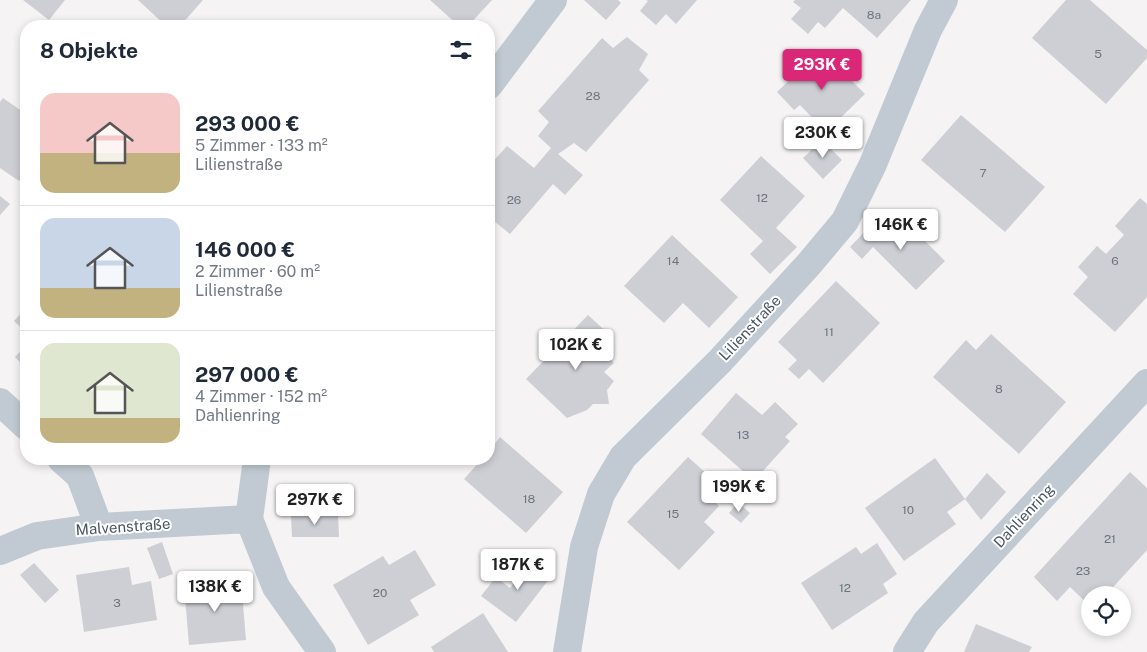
<!DOCTYPE html>
<html lang="de">
<meta charset="utf-8">
<style>
body{margin:0;font-family:"Public Sans",sans-serif;background:#f2f2f3;color:#1f2937;height:100vh;display:flex;flex-direction:column;font-size:19px;white-space:nowrap}
*{box-sizing:border-box;margin:0}
p{font-size:16px;color:#747a83}
.icon{flex:none;width:28px;height:28px;fill:none;stroke:currentColor;stroke-width:2;stroke-linecap:round;stroke-linejoin:round}
.map{position:relative;flex:1;overflow:hidden}
.drawer{position:absolute;left:20px;top:20px;width:475px;height:445px;display:flex;flex-direction:column;background:#fff;border-radius:20px;box-shadow:0 2px 8px #0003}
.drawer>*{flex:none}
.controls{position:absolute;left:1081px;top:586px;display:grid;gap:10px}
.controls a{display:grid;place-items:center;width:50px;height:50px;border-radius:50%;background:#fff;box-shadow:0 2px 8px #0003;font-size:25px}
.price{position:absolute;translate:-50% -42px;padding:0 11px;border-radius:5px;background:#fff;color:#222;font-size:16px;line-height:32px;filter:drop-shadow(0 1px 2px #0008)}
.price::after{content:'';position:absolute;left:50%;top:30px;width:15px;height:11px;margin-left:-8px;background:inherit;clip-path:polygon(0 0,100% 0,50% 100%)}
.price.on{background:#db2777;color:#fff}
ul{padding:0;list-style:none}
li{display:flex;align-items:center;gap:15px;height:125px;padding:0 20px}
li+li{border-top:1px solid #e0e1e3}
li span{display:grid;place-items:center;flex:none;width:140px;height:100px;border-radius:15px;color:#555}
li>.icon{margin-inline-start:auto}
span .icon{width:60px;height:60px;fill:#fffc;stroke-width:1}
li b{font-size:21px}
h2{display:flex;justify-content:space-between;align-items:center;height:60px;padding:0 20px;font-size:21px}
.map>svg:first-child{display:block}
.building{fill:#cdcfd5}
.lines{fill:none;stroke-linecap:round;stroke-linejoin:round}
.minor{stroke:#c1cad2;stroke-width:28}
.labels{text-anchor:middle;stroke-width:4;stroke-linejoin:round;paint-order:stroke}
.number-label{font-size:12px;fill:#6b747e}
.street-label{font-size:15px;fill:#4a5661;stroke:#fff}
</style>
<div class="map">
<svg width="1147" height="652" viewBox="0 0 1147 652">
<rect width="100%" height="100%" fill="#f5f3f3"/>
<path class="building" d="M23 0H65L49 20Z
M138 0H203L180 26H166Z
M430 0H492L468 26H459Z
M584 0H618L621 3 606 20Z
M646 0H697L676 24 666 14 656 25 640 11 648 1Z
M795 0H911L877 38 843 8 825 28 818 22 808 34 791 19 801 8 793 2Z
M1066 0H1090L1147 50V58L1106 104 1032 38Z
M627 37 648 54 639 70 649 80 586 152 574 143 558 154 583 175 565 195 553 184 510 234 489 217V166L507 146 534 168 551 148 538 136 549 122 538 111 602 38 613 48Z
M821 50 865 94 826 132 800 105 794 110 777 92Z
M3 98 26 114V171L19 181 0 168V102Z
M961 115 1045 187 1005 232 921 160Z
M822 140 842 160 823 179 803 158Z
M761 156 805 196 776 228 797 247 770 274 750 254 763 241 720 200Z
M0 196 10 204 0 215Z
M1140 198 1147 204V297L1115 332 1073 294 1088 277 1078 267 1097 246 1106 254 1124 235 1115 226Z
M902 218 945 261 916 290 873 247 862 259 850 247 877 219 889 231Z
M672 235 738 297 709 328 683 303 664 323 624 286Z
M836 281 880 323 823 383 809 369 799 379 788 369 797 360 778 342Z
M26 308V332L14 321Z
M588 315 612 337 600 349 614 363 604 372 614 381 607 390 609 404H593L587 410 567 418 526 379Z
M991 334 1066 402 1019 454 933 377 966 340 976 350Z
M26 345V368L15 357Z
M736 393 762 415 775 402 798 424 785 437 790 441 754 481 701 434Z
M500 437 563 492 526 533 464 479 482 459H489V451Z
M688 457 724 489 713 500 719 506 704 522 715 532 679 570 627 522Z
M935 458 965 499 987 473 1006 492 981 520 965 499 947 512 956 524 904 561 865 508Z
M1130 472 1147 488V550L1106 595H1090V606L1070 587 1057 601 1034 577Z
M738 502 750 513 741 523 729 513Z
M291 515H338L339 537H292Z
M162 542 173 574 159 579 147 548Z
M877 543 897 574 883 584 888 593 832 630 801 583 856 547 861 554Z
M415 550 436 585 410 600 419 615 368 645 333 585 383 556 389 565Z
M533 559 553 574 516 622 481 596 496 577 510 588Z
M34 563 59 590 45 603 20 575Z
M129 567 132 585 151 581 157 620 84 632 76 575Z
M241 580 246 640 189 645 184 585Z
M483 613 508 652H434L431 647Z
M976 624 1032 647 1029 652H964Z"/>
<g class="lines">
<path class="minor" d="M489 85 553 0
M0 402 26 426
M61 459 80 476 99 527
M257 459 249 519 276 587 322 652
M0 551 37 536 99 527 249 519
M567 652 584 547 601 494 623 457 720 361 809 264 845 221 873 164 928 30 944 0
M907 652 926 622 1147 383"/>
</g>
<g class="labels">
<g class="number-label">
<text x="874" y="19">8a</text>
<text x="1098" y="58">5</text>
<text x="593" y="100">28</text>
<text x="983" y="177">7</text>
<text x="762" y="202">12</text>
<text x="514" y="204">26</text>
<text x="673" y="265">14</text>
<text x="1115" y="265">6</text>
<text x="829" y="336">11</text>
<text x="999" y="393">8</text>
<text x="743" y="439">13</text>
<text x="529" y="503">18</text>
<text x="908" y="514">10</text>
<text x="673" y="518">15</text>
<text x="1110" y="543">21</text>
<text x="1083" y="575">23</text>
<text x="845" y="592">12</text>
<text x="380" y="597">20</text>
<text x="117" y="607">3</text>
</g>
<g class="street-label">
<text transform="translate(750 328) rotate(-47)" y="5">Lilienstraße</text>
<text transform="translate(1024 516) rotate(-47)" y="5">Dahlienring</text>
<text transform="translate(123 527) rotate(-4)" y="5">Malvenstraße</text>
</g>
</g>
</svg>
<div class="controls">
<a><svg class="icon" aria-label="locate" viewBox="0 0 24 24"><circle cx="12" cy="12" r="6"/><path d="M12 2v4M12 18v4M2 12h4M18 12h4"/></svg></a>
</div>
<b class="price on" style="left:822px;top:91px">293K €</b>
<b class="price" style="left:823px;top:159px">230K €</b>
<b class="price" style="left:901px;top:251px">146K €</b>
<b class="price" style="left:576px;top:371px">102K €</b>
<b class="price" style="left:739px;top:513px">199K €</b>
<b class="price" style="left:315px;top:526px">297K €</b>
<b class="price" style="left:518px;top:591px">187K €</b>
<b class="price" style="left:215px;top:613px">138K €</b>
<section class="drawer">
<h2>8 Objekte<svg class="icon" aria-label="filters" viewBox="0 0 24 24"><path d="M4 7h16M4 17h16"/><circle cx="9" cy="7" r="2"/><circle cx="15" cy="17" r="2"/></svg></h2>
<ul>
<li><span style="background:linear-gradient(#f6c9c9 60%,#c2b280 0)"><svg class="icon" aria-label="home" viewBox="0 0 24 24"><path d="M3 11l9-7 9 7M6 9v11h12V9"/></svg></span><div><b>293 000 €</b><p>5 Zimmer · 133 m²</p><p>Lilienstraße</p></div></li>
<li><span style="background:linear-gradient(#c9d6e8 70%,#c2b280 0)"><svg class="icon" aria-label="home" viewBox="0 0 24 24"><path d="M3 11l9-7 9 7M6 9v11h12V9"/></svg></span><div><b>146 000 €</b><p>2 Zimmer · 60 m²</p><p>Lilienstraße</p></div></li>
<li><span style="background:linear-gradient(#dfe7d0 75%,#c2b280 0)"><svg class="icon" aria-label="home" viewBox="0 0 24 24"><path d="M3 11l9-7 9 7M6 9v11h12V9"/></svg></span><div><b>297 000 €</b><p>4 Zimmer · 152 m²</p><p>Dahlienring</p></div></li>
</ul>
</section>
</div>
